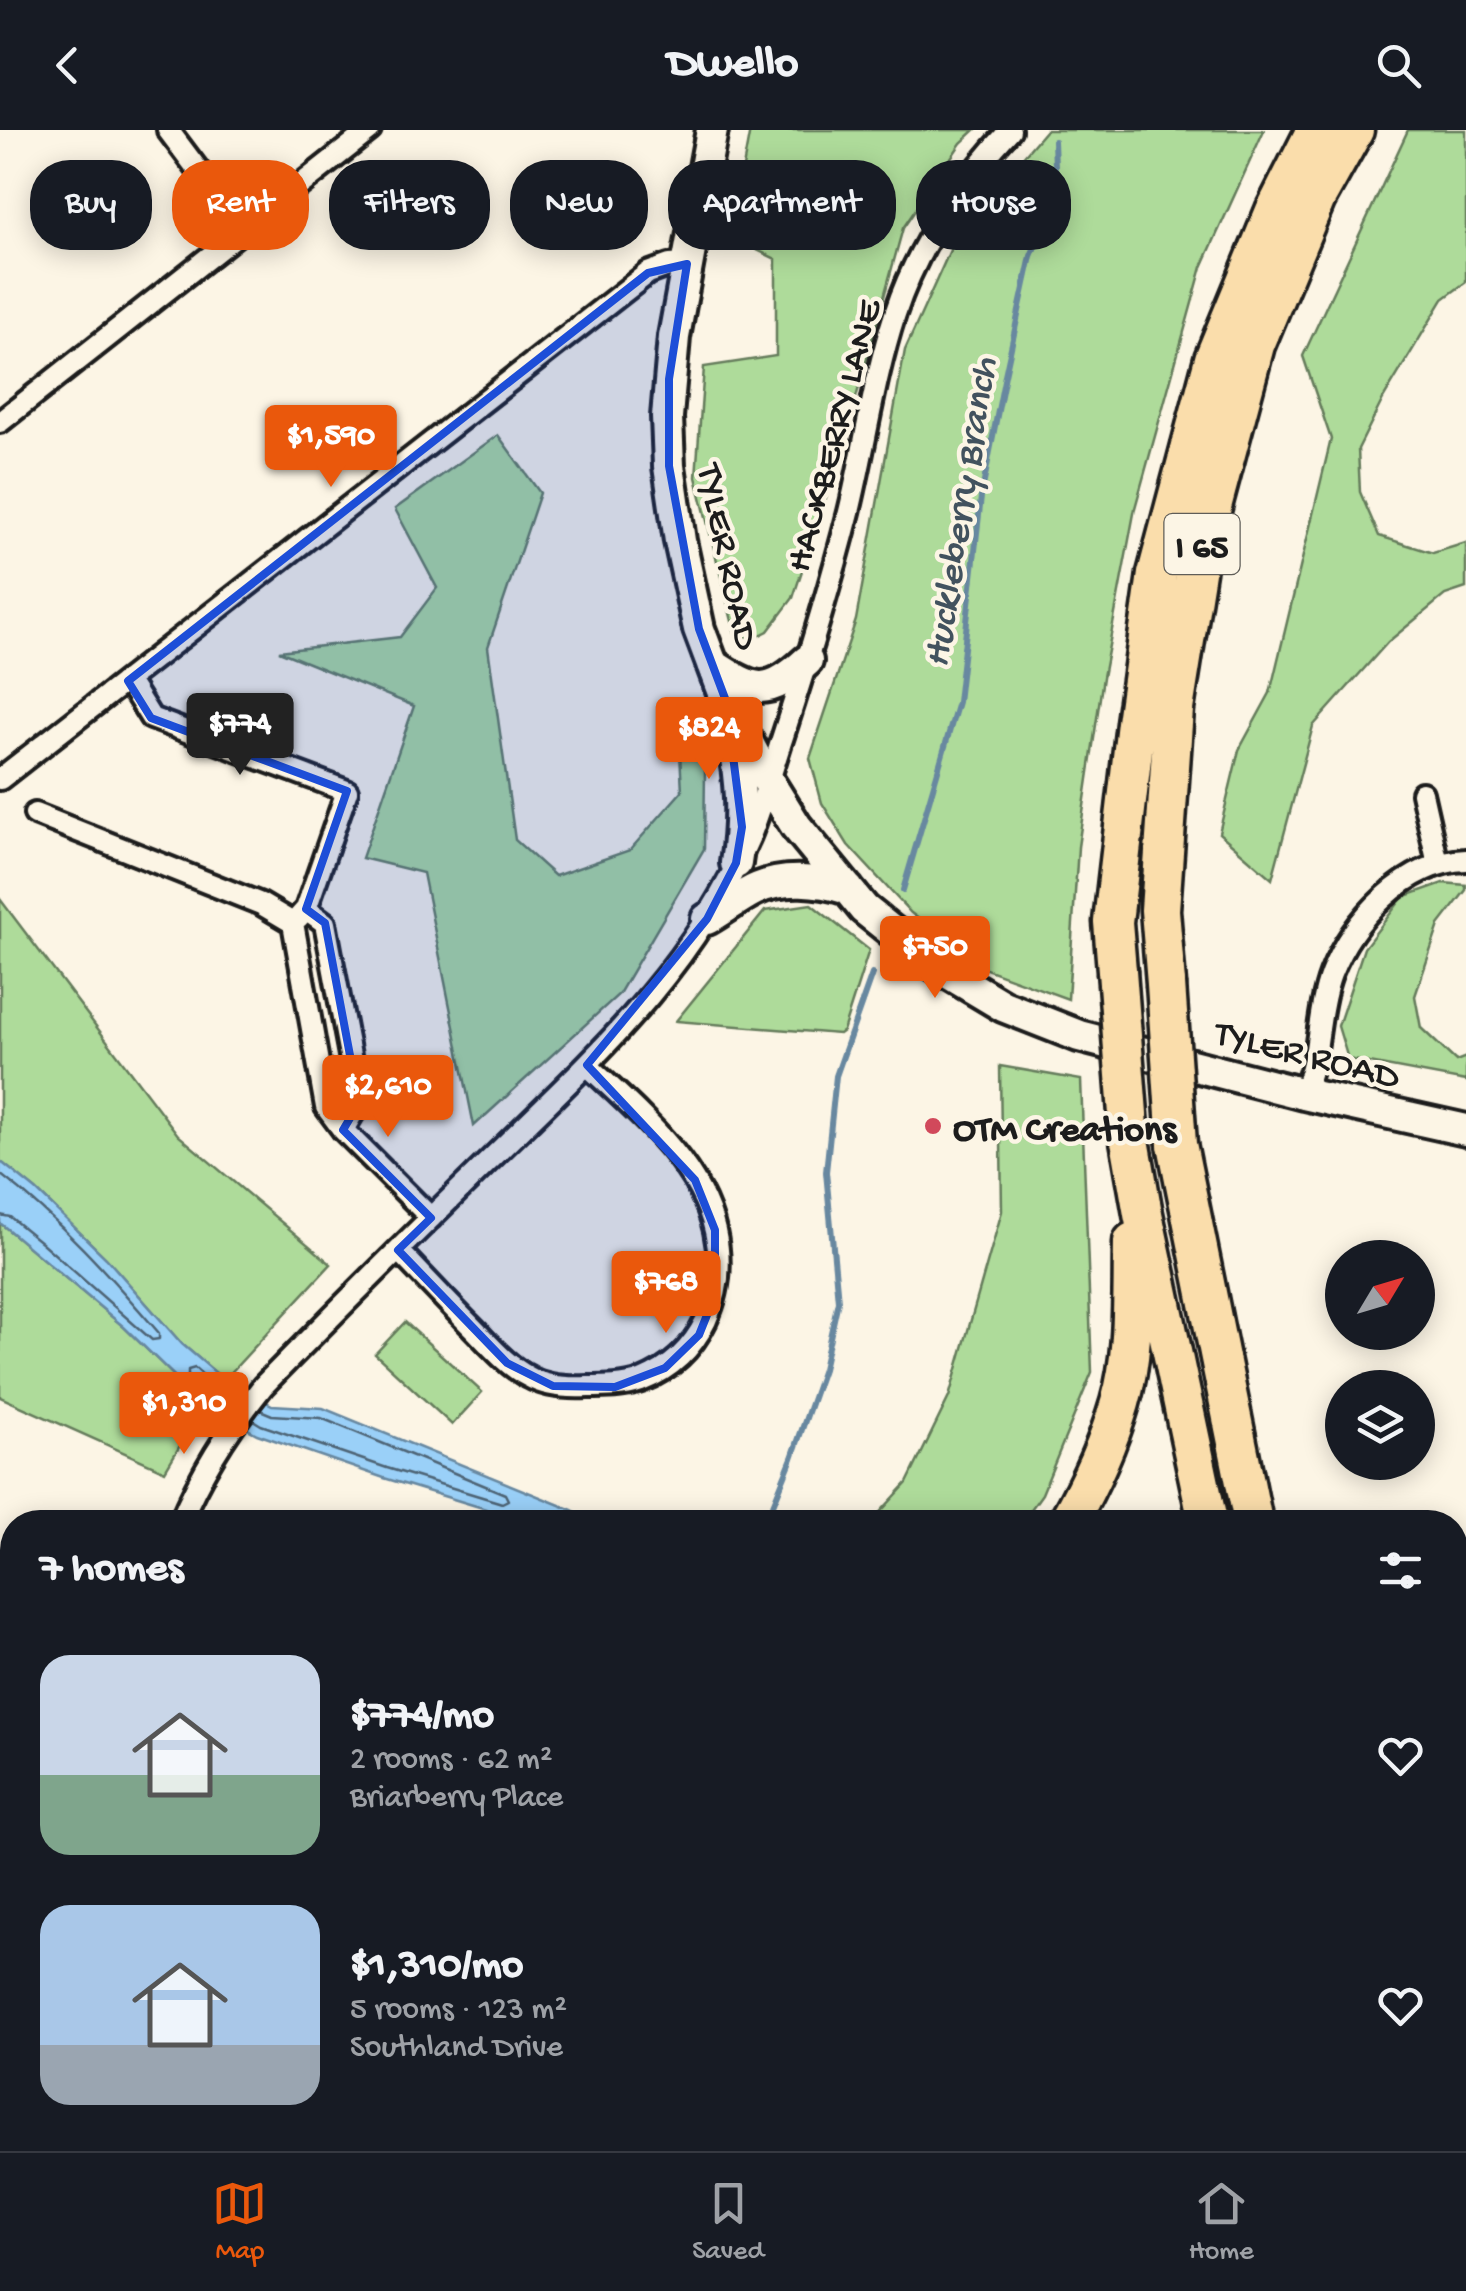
<!DOCTYPE html>
<meta charset="utf-8">
<style>
body{margin:0;font-family:"Gochi Hand",sans-serif;background:#242831;color:#f1f3f6;height:100vh;display:flex;flex-direction:column;font-size:38px;white-space:nowrap}
*{box-sizing:border-box;margin:0}
p{font-size:32px;color:#9ea1a6}
.icon{flex:none;width:55px;height:55px;fill:none;stroke:currentColor;stroke-width:2;stroke-linecap:round;stroke-linejoin:round}
.map{position:relative;flex:1;overflow:hidden}
.sheet{position:absolute;left:0px;top:1380px;width:1468px;height:642px;display:flex;flex-direction:column;background:#171b24;border-radius:40px 40px 0 0;box-shadow:0 5px 25px #0003}
.sheet>*{flex:none}
.hud{position:absolute;left:30px;top:30px;width:1408px;height:90px;display:flex;gap:20px}
.needle{width:65px;rotate:52deg}
.tools{position:absolute;left:1325px;top:1110px;display:grid;gap:20px}
.tools a{display:grid;place-items:center;width:110px;height:110px;border-radius:50%;background:#171b24;box-shadow:0 5px 25px #0003;font-size:50px}
.price{position:absolute;translate:-50% -85px;padding:0 22px;border-radius:10px;background:#ea580c;color:#fff;font-size:32px;line-height:65px;filter:drop-shadow(0 2px 5px #0008)}
.price::after{content:'';position:absolute;left:50%;top:60px;width:30px;height:22px;margin-left:-15px;background:inherit;clip-path:polygon(0 0,100% 0,50% 100%)}
.price.current{background:#222;color:#fff}
ul{padding:0;list-style:none}
li{display:flex;align-items:center;gap:30px;height:250px;padding:0 40px}
li span{display:grid;place-items:center;flex:none;width:280px;height:200px;border-radius:30px;color:#555}
li>.icon{margin-inline-start:auto}
span .icon{width:120px;height:120px;fill:#fffc;stroke-width:1}
li b{font-size:42px}
h2{display:flex;justify-content:space-between;align-items:center;height:120px;padding:0 40px;font-size:42px}
.chip{padding:0 35px;border-radius:40px;background:#171b24;box-shadow:0 5px 25px #0003;font-size:35px;line-height:90px}
.chip.current{background:#ea580c;color:#fff}
header{display:flex;justify-content:space-between;align-items:center;height:130px;padding:0 40px;background:#171b24;font-size:45px;font-weight:700}
.tab-bar{display:flex;justify-content:space-around;align-items:center;height:140px;border-top:2px solid #363941;background:#171b24;font-size:28px;color:#9ea1a6}
.tab-bar a{display:grid;justify-items:center;gap:5px}
.tab-bar .current{color:#ea580c}
.map>svg:first-child{display:block}
.green{fill:#aedb9a;stroke:#657c5b;stroke-width:2.5}
.water{fill:#9ad0f8;stroke:#6888a0;stroke-width:2.5}
.lines{fill:none;stroke-linecap:round;stroke-linejoin:round}
.shore{stroke:#4e6474;stroke-width:2.5}
.stream{stroke:#6888a0;stroke-width:6}
.street-casing{stroke:#1c1c1c;stroke-width:28}
.secondary-casing{stroke:#1c1c1c;stroke-width:38}
.primary-casing{stroke:#1c1c1c;stroke-width:40}
.highway-casing{stroke:#1c1c1c;stroke-width:45}
.street{stroke:#fcf5e5;stroke-width:20}
.secondary{stroke:#fcf5e5;stroke-width:30}
.primary{stroke:#faddab;stroke-width:32}
.highway{stroke:#faddab;stroke-width:38}
.highway-bridge-casing{stroke:#1c1c1c;stroke-width:45;stroke-linecap:butt}
.highway-bridge{stroke:#faddab;stroke-width:38}
.marked{fill:#1d4ed8;fill-opacity:0.2;stroke:#1d4ed8;stroke-width:8;stroke-linejoin:round}
.poi-dot{fill:#d1495b;stroke:#fcf5e5;stroke-width:4}
.labels{text-anchor:middle;stroke-width:9;stroke-linejoin:round;paint-order:stroke}
.shield{fill:#fcf5e5;stroke:#5f5d58;stroke-width:2.5}
.shield-label{font-size:35px;font-weight:bold;fill:#1c1c1c}
.street-label{font-size:38px;fill:#1c1c1c;stroke:#fcf5e5}
.poi-label{font-size:38px;font-weight:bold;fill:#1c1c1c;stroke:#fcf5e5;text-anchor:start}
.water-label{font-size:40px;font-style:italic;fill:#42525e;stroke:#fcf5e5}
</style>
<header><svg class="icon" aria-label="back" viewBox="0 0 24 24"><path d="M15 5l-7 7 7 7"/></svg>Dwello<svg class="icon" aria-label="search" viewBox="0 0 24 24"><circle cx="10" cy="10" r="6"/><path d="M15 15l6 6"/></svg></header>
<div class="map">
<svg width="1466" height="2021" viewBox="0 0 1466 2021">
<rect width="100%" height="100%" fill="#fcf5e5"/>
<filter id="ink" filterUnits="userSpaceOnUse"><feTurbulence type="fractalNoise" baseFrequency=".01" numOctaves="2"/><feDisplacementMap in="SourceGraphic" scale="20" xChannelSelector="R" yChannelSelector="G"/><feConvolveMatrix kernelMatrix="1 2 1 2 8 2 1 2 1" color-interpolation-filters="sRGB"/></filter>
<g filter="url(#ink)">
<path class="green" d="M750 0H975L961 13 903 98 841 322 793 468 768 501 752 509 735 503 696 347 704 237 776 226V129L730 107Z
M1046 0H1264L1202 137 1135 378 1103 547 1078 717 1068 869 983 838 911 783 848 715 822 673 810 628 856 490 905 220 951 118 996 58Z
M1408 0H1466V152L1443 169 1383 269 1358 319 1360 362 1379 406 1433 423 1466 413V458L1445 465 1388 512 1313 596 1272 749 1219 703 1239 620 1270 563 1331 309 1303 226Z
M498 305 540 363 488 517 515 710 555 746 630 720 682 661 678 583 705 638 704 719 619 864 474 996 423 743 362 728 414 576 279 521 400 507 437 458 395 379Z
M1443 753 1466 755V760L1439 795 1415 866 1421 898 1456 931 1466 927V951L1348 929 1338 896 1364 818 1403 767Z
M0 769 178 1005 331 1134 224 1250 182 1214 106 1128 36 1060 0 1031Z
M811 774 869 820 843 901 839 904 676 891 765 781Z
M1000 936 1081 950 1092 1242 1042 1364 1022 1392H871L907 1353 949 1267 1002 1081Z
M0 1093 124 1197 204 1275 165 1341 0 1267Z
M405 1192 482 1262 452 1295 375 1224Z"/>
<path class="water" d="M0 1031 36 1060 106 1128 182 1214 224 1250 272 1275 323 1278 572 1380 596 1392H529L384 1348 257 1304 204 1275 124 1197 0 1093Z"/>
<g class="lines">
<path class="shore" d="M0 1044C60 1090 110 1146 159 1203V1209L152 1210 42 1113 10 1087 0 1085
M231 1277 210 1267 188 1246V1240L195 1238 217 1258 238 1268
M253 1290 261 1295 387 1338 502 1373 508 1370 505 1364 321 1288 272 1285 260 1280"/>
<path class="stream" d="M903 760 958 572 981 367 1005 245 1031 126 1047 88 1055 36 1054 11
M766 1392 792 1328 823 1239 838 1171 826 1042 836 946 872 844"/>
<g class="street-casing">
<path id="street" d="M168 0 243 100
M0 292 370 0
M128 551 151 588 347 661 306 779 298 788
M0 649 648 143 670 135 687 134
M1422 663 1438 734
M35 684 261 774 293 793
M293 793 326 977 343 1000 359 973 325 793 306 779
M1304 964C1308 949 1314 934 1316 919 1320 894 1322 868 1331 844 1352 790 1406 732 1466 730
M343 1000 431 1088
M398 1120C423 1146 447 1172 472 1197 490 1215 506 1235 529 1247 546 1257 568 1258 588 1257 605 1257 624 1257 641 1251 701 1227 729 1164 715 1101 700 1033 636 981 587 935
M180 1392C201 1342 229 1298 263 1256 340 1177 419 1099 498 1022 598 924 693 838 750 706 763 674 772 639 783 606 807 532 830 457 849 382 865 316 874 248 895 184 917 116 962 52 1010 0
M183 2010 188 2021"/>
</g>
<g class="secondary-casing">
<path id="secondary" d="M712 0 674 207 667 287 669 336 680 411 699 499 726 571 768 651 796 696 864 779 933 834 1003 876 1079 906 1304 964 1466 1000
M712 534C754 562 767 568 807 531
M731 598C740 647 744 684 736 733
M707 789C723 780 738 768 754 760 783 746 819 750 848 759"/>
</g>
<g class="primary-casing">
<path id="primary" d="M1455 1891 1466 1889
M1455 1944 1466 1942
M1020 2021 1049 2010
M1147 2021 1179 2010"/>
</g>
<g class="highway-casing">
<path id="highway" d="M1117 841 1113 792 1136 593 1157 444 1214 229 1275 81 1316 0
M1166 854 1160 780 1174 579 1198 429 1255 215 1316 68 1354 0
M1130 1010 1143 1084 1208 1392
M1177 1014 1253 1392
M1068 1392C1089 1355 1108 1314 1120 1273 1135 1222 1132 1165 1133 1112
M930 2010 934 2021
M1331 2010 1333 2021
M1382 2010 1384 2021
M868 2021 869 2010"/>
</g>
<use href="#street" class="street"/>
<use href="#secondary" class="secondary"/>
<use href="#primary" class="primary"/>
<use href="#highway" class="highway"/>
<g class="highway-bridge-casing">
<path id="highway-bridge" d="M1117 841 1130 1010
M1166 854 1177 1014"/>
</g>
<use href="#highway-bridge" class="highway-bridge"/>
</g>
</g>
<path class="marked" d="M687 134 669 249V336L699 499 726 571 742 697 736 733 707 789 587 935 695 1050 715 1100V1165L699 1205 665 1238 615 1257 553 1256 507 1233 398 1120 431 1088 343 1000 359 973 325 793 306 779 347 661 151 588 128 551 648 143Z"/>
<circle class="poi-dot" cx="933" cy="996" r="10"/>
<g class="labels">
<rect class="shield" x="1164.5" y="384" width="75" height="60" rx="8"/>
<g class="shield-label">
<text x="1202" y="426">I 65</text>
</g>
<g class="street-label">
<text transform="translate(831 305) rotate(-75)" y="13">HACKBERRY LANE</text>
<text transform="translate(731 426) rotate(78)" y="13">TYLER ROAD</text>
<text transform="translate(1308 922) rotate(14)" y="13">TYLER ROAD</text>
</g>
<g class="poi-label">
<text x="953" y="1009">OTM Creations</text>
</g>
<g class="water-label">
<text transform="translate(957 382) rotate(-81)" y="14">Huckleberry Branch</text>
</g>
</g>
</svg>
<div class="tools">
<a><svg class="needle" viewBox="-14 -14 28 28"><path d="M0-13l5 13h-10z" fill="#e53935"/><path d="M0 13l5-13h-10z" fill="#9ea1a6"/></svg></a>
<a><svg class="icon" aria-label="layers" viewBox="0 0 24 24"><path d="M12 4l9 5-9 5-9-5zM3 14l9 5 9-5"/></svg></a>
</div>
<b class="price" style="left:331px;top:360px">$1,590</b>
<b class="price current" style="left:240px;top:648px">$774</b>
<b class="price" style="left:709px;top:652px">$824</b>
<b class="price" style="left:935px;top:871px">$750</b>
<b class="price" style="left:388px;top:1010px">$2,610</b>
<b class="price" style="left:666px;top:1206px">$768</b>
<b class="price" style="left:184px;top:1327px">$1,310</b>
<div class="hud">
<a class="chip">Buy</a>
<a class="chip current">Rent</a>
<a class="chip">Filters</a>
<a class="chip">New</a>
<a class="chip">Apartment</a>
<a class="chip">House</a>
</div>
<section class="sheet">
<h2>7 homes<svg class="icon" aria-label="filters" viewBox="0 0 24 24"><path d="M4 7h16M4 17h16"/><circle cx="9" cy="7" r="2"/><circle cx="15" cy="17" r="2"/></svg></h2>
<ul>
<li><span style="background:linear-gradient(#c9d6e8 60%,#7fa58c 0)"><svg class="icon" aria-label="home" viewBox="0 0 24 24"><path d="M3 11l9-7 9 7M6 9v11h12V9"/></svg></span><div><b>$774/mo</b><p>2 rooms · 62 m²</p><p>Briarberry Place</p></div><svg class="icon" aria-label="heart" viewBox="0 0 24 24"><path d="M12 20l-8-8c-3-5 5-10 8-4 3-6 11-1 8 4z"/></svg></li>
<li><span style="background:linear-gradient(#a9c7e8 70%,#9aa5b1 0)"><svg class="icon" aria-label="home" viewBox="0 0 24 24"><path d="M3 11l9-7 9 7M6 9v11h12V9"/></svg></span><div><b>$1,310/mo</b><p>5 rooms · 123 m²</p><p>Southland Drive</p></div><svg class="icon" aria-label="heart" viewBox="0 0 24 24"><path d="M12 20l-8-8c-3-5 5-10 8-4 3-6 11-1 8 4z"/></svg></li>
</ul>
</section>
</div>
<nav class="tab-bar">
<a class="current"><svg class="icon" aria-label="map" viewBox="0 0 24 24"><path d="M3 6l6-2 6 2 6-2v14l-6 2-6-2-6 2zM9 4v14M15 6v14"/></svg>Map</a>
<a><svg class="icon" aria-label="saved" viewBox="0 0 24 24"><path d="M7 4h10v16l-5-4-5 4z"/></svg>Saved</a>
<a><svg class="icon" aria-label="home" viewBox="0 0 24 24"><path d="M3 11l9-7 9 7M6 9v11h12V9"/></svg>Home</a>
</nav>
